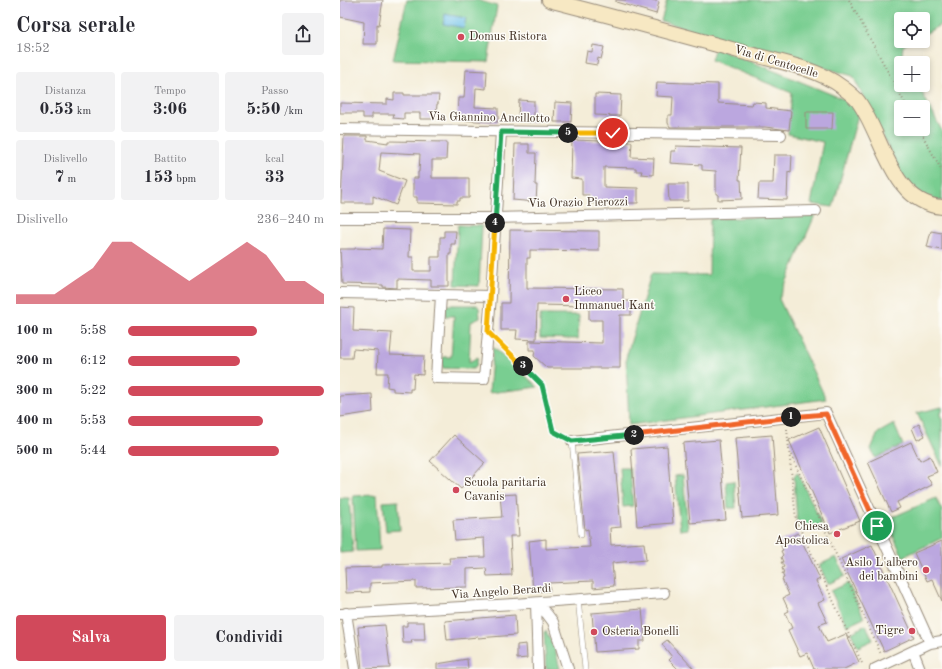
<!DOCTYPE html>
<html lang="it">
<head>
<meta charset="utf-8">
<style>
  body { margin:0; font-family:"Old Standard TT",serif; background:#f2f2f3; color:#2b2b33; height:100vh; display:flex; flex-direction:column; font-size:15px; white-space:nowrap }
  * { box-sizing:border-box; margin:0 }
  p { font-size:13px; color:#7c7c81 }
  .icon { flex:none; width:22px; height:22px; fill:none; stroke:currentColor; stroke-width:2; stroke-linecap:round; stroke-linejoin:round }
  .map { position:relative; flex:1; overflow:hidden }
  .sheet { display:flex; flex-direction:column; background:#fff; width:340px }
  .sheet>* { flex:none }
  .buttons { position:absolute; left:554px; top:12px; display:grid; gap:8px }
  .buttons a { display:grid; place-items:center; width:36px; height:36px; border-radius:4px; background:#fff; box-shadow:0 2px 6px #0003; font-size:20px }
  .pin { position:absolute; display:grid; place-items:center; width:34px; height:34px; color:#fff; margin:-17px; border:2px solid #fff; border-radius:50%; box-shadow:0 1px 4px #0007 }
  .km { position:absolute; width:20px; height:20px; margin:-10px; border-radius:50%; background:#222; color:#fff; font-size:11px; line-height:20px; text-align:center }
  .round { display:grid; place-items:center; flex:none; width:42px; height:42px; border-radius:4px; background:#f2f2f3 }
  .overview { display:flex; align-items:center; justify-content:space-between; height:68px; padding:0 16px }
  h1 { font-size:22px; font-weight:600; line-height:30px }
  .figures { display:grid; grid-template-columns:repeat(3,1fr); gap:6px; height:68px; padding:4px 16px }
  .figures div { display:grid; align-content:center; border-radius:4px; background:#f2f2f3; text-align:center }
  .figures b { font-size:17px; font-weight:600 }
  .figures small { font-size:11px; font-weight:400 }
  .figures p { font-size:11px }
  .chart { height:112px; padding:8px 16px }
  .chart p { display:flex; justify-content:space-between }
  .chart svg { width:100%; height:72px; margin-top:4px; fill:#d1495b; opacity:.7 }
  .button { display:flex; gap:8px; margin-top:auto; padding:8px 16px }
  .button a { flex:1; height:46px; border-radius:4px; background:#d1495b; color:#fff; font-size:16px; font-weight:600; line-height:46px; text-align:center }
  .button a+a { background:#f2f2f3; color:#2b2b33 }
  ul { padding:0 16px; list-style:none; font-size:13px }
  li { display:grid; grid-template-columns:64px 48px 1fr; align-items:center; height:30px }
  li i { height:10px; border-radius:5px; background:#d1495b }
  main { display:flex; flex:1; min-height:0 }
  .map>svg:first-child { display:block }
</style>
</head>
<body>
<main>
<section class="sheet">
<div class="overview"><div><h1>Corsa serale</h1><p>18:52</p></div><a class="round"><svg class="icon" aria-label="share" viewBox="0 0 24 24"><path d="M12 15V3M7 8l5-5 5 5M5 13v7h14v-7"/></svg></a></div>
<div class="figures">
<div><p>Distanza</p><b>0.53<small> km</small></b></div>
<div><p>Tempo</p><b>3:06</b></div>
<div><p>Passo</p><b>5:50<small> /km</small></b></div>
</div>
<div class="figures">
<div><p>Dislivello</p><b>7<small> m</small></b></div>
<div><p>Battito</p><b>153<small> bpm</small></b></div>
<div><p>kcal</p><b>33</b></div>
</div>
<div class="chart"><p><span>Dislivello</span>236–240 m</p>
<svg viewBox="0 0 160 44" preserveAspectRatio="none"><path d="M0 44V38L10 38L20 38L30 30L40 22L50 6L60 6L70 14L80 22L90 30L100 22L110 14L120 6L130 14L140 30L150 30L160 38V44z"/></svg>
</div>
<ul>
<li><b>100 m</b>5:58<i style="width:66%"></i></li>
<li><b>200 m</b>6:12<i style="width:57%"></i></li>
<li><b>300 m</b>5:22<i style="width:100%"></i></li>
<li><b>400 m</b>5:53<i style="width:69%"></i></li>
<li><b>500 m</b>5:44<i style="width:77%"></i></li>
</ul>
<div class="button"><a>Salva</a><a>Condividi</a></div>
</section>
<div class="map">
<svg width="602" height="669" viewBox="0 0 602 669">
  <rect width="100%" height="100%" fill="#fdfcf7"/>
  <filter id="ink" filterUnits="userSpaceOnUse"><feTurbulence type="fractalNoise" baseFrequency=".025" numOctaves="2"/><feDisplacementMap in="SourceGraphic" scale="8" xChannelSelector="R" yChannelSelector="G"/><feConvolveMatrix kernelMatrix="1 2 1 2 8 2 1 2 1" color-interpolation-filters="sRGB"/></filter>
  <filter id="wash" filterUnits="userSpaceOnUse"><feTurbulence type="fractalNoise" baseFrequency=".012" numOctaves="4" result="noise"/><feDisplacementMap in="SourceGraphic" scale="16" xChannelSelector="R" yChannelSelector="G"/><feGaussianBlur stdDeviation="0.9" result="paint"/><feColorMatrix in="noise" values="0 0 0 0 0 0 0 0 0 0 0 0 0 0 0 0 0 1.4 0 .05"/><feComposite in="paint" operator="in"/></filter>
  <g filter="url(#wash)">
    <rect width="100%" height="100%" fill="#f4edd8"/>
    <path fill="#79ce91" stroke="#5a7c58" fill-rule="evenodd" d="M67,0H137L157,6L148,62L53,60Z
      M327,0H602V24L583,35V19H561V41H572L563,46L562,54L567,63H561V85H578L602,131V201L590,200L566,183L513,76L321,21ZM561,107H583V129H561Z
      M375,47L513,103L519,111L493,207L471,204L483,142L448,134L452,93L371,60Z
      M475,215L439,299L486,399L289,425L286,358L311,274L369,275L370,219Z
      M118,225L142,226L139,286L115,285Z
      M106,305H137L139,308L140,318L131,322L129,362L138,357L136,367L133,369L102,368L103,357H111L114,316H105Z
      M200,315H239L238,339L200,338Z
      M153,347L198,387L149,393Z
      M602,407V411L600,415L602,419V466L577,413Z
      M554,424L563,445L535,458L531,449L538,433Z
      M280,468H290L293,506L283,507Z
      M458,473L482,524L464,532L457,521L454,476Z
      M343,475L348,529L340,530L335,476Z
      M394,481L396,508H388L386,482Z
      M37,495L40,550L16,551L13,496Z
      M0,498H9L13,552L0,553Z
      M596,498L602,511V538L563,557L546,520Z
      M58,501L60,530L46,531L43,502Z
      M496,557L505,576L488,584L479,565Z
      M508,583L524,618L507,626L491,591Z
      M526,625L533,640L518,647L511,633Z
      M206,631L215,649L220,669H206L204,632Z"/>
    <path fill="#6dc1ea" stroke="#547684" d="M105,14L126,18L124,28L103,24Z"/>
    <g id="blocks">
      <path fill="#bba7df" d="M0,0H43L39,25L37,24V44H23L24,22L0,17Z
        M276,0H313L319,2L316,14L276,2Z
        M253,45L264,47L261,59L258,58L257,65L245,63L247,51L252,52Z
        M126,70L147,71L146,89L136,88L135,107L158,108V122L117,120L118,98H124Z
        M317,82L378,84V103L412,105L413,102L426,103V108L451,111L449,130L425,127H330L328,123V115H332L333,97L316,96Z
        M54,93H64V95H99L98,104H97L96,115H94V119H80V113H64V119L53,118L54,114H32V118H23V113H0V103L47,104V99L54,100Z
        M255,94L281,95L280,116L255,115Z
        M179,100L194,101V122H184V117H178Z
        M215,102L232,103L231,122H214Z
        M466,112H493L492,129H466Z
        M4,136H27V140L48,143V141L107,142L106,160H92V178H129V198H120V201H117V204L77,203V197H73V178H78V172H79L80,154L41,152L39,171L65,181L56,205L33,196V203H1Z
        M232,140L292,142L291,157L314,158L313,175L301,174L302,171H296V168L264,167V187L298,188V203H249V195H242V179L231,178Z
        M175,144H189V153H196L195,185H197L196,202L173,200Z
        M336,146L401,148L399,180H401L402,199L378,200V194H376V171L362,170V165L330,163L331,151H335Z
        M434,155H452L451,173L448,172L447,200L418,199L419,183H433Z
        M328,184H348V201H329Z
        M43,229L70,230L69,257H73V271H91V257H100V237H104V231H116L115,244H111V254H109V286H91V280L57,279V288L43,287V285L2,284L0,249H15V248L42,249Z
        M170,230L259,231V251L190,250V258H187V288L283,289V301H291V315H280V368H207L194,356L195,350H189V341L262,343V320H249V306L197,305L196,340L176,339L177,330H161V303H169Z
        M591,231L602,233V250L587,247Z
        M0,307L14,308L13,331L52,333L50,355L84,356L83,375L74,374L73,389H70V392L53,391V388L47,387L48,373H37L38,351L13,349L12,358H0Z
        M32,394L33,412L0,417V396Z
        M579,424L585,436L577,440L572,428Z
        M479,427L520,521L490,533L449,440Z
        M114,435L145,463L121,489L90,461Z
        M432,435L438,515L402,518L395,438Z
        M379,440L386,520L350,523L343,443Z
        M571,442L580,461L590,456L597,472L587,476L592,485L557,502L560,508L551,512L528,462Z
        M327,446L333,523L297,526L291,449Z
        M274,451L281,527L270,528L271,545L304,543L306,560L272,563L274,586L253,588V581L209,583L210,591L193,592L189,541L206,539V549L250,547L248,529L245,530L237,454Z
        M176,494L179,536H170L172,575L147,576L146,568L127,569V587L76,588V581L30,583V592L6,593L5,568L42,567V565L75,564L110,563L109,558L145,557L144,538L115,540L113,520L162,517L160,495Z
        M458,533L480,579L476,581L485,600L478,603L487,622L479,625L487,642L506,634L519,662L504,669H474L467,653L460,656L448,630L452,628L445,613L449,611L443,598L449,595L442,579L444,578L442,573H444L442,568L444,567L441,562H443L441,557L443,555L441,551L443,550L439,542Z
        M602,541V601L592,579L587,581L574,553Z
        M532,545L574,637L544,651L501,559Z
        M302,609L305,641H299V649L255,652L252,613Z
        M175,615L176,635L138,638V637L107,640L105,621Z
        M67,622H84L85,640H71L72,643H63L62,626H67Z
        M45,625L50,668L22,669L18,627Z
        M327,640L354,669H338L329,660L332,657L322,644Z
        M186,644L187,658L177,659V645Z
        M127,659L128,669H97V664Z"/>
    </g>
  </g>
  <g filter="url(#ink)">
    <use href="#blocks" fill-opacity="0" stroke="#988c7b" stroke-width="1"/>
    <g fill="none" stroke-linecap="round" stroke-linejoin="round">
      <defs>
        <path id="lane" d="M232,441L241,535
          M238,599L245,669"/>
        <path id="street" d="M0,129L441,135
          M0,218H156L476,211
          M0,293L151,296L144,379L96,378L101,295
          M151,296L161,132
          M232,441L486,413L590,643
          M196,603L207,614L213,622L228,669
          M196,603L198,669
          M6,613L15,669
          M0,614L174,604L324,593
          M535,669L573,651
          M580,669L573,651L590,643L602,641"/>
        <path id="secondary" d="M209,0C273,17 338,34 402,52C433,60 477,68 502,87C507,91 513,95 518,101C543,135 551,203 602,207"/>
      </defs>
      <use href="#lane" stroke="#988c7b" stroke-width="6"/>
      <use href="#street" stroke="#988c7b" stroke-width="12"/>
      <use href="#secondary" stroke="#988c7b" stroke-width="16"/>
      <path stroke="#988c7b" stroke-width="2" stroke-dasharray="1 3" stroke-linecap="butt" d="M509,0L567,107
        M579,129L602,171
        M157,341L202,385L213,431L224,437
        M447,429L456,520L522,663
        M451,455L541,654"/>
      <use href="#lane" stroke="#fff" stroke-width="5"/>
      <use href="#street" stroke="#fff" stroke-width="10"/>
      <use href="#secondary" stroke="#f7e8c3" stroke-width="14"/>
    </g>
  </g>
  <g fill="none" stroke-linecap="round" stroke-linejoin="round" filter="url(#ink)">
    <defs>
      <path id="split-1" d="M451,417L486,414L537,526"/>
      <path id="split-2" d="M294,435L451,417"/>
      <path id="split-3" d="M183,366L202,385L213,431L232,441L294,435"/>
      <path id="split-4" d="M155,223L148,332L183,366"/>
      <path id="split-5" d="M155,223L161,132L228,133"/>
      <path id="split-6" d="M228,133H273"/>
    </defs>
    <use href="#split-1" stroke="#fff" stroke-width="8"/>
    <use href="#split-2" stroke="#fff" stroke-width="8"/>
    <use href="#split-3" stroke="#fff" stroke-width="8"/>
    <use href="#split-4" stroke="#fff" stroke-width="8"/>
    <use href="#split-5" stroke="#fff" stroke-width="8"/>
    <use href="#split-6" stroke="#fff" stroke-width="8"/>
    <use href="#split-1" stroke="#f0652b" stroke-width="5"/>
    <use href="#split-2" stroke="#f0652b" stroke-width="5"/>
    <use href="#split-3" stroke="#22a559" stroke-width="5"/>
    <use href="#split-4" stroke="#f5b400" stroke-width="5"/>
    <use href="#split-5" stroke="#22a559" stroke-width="5"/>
    <use href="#split-6" stroke="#f5b400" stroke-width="5"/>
  </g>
  <g fill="#d1495b" stroke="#fdfcf7" stroke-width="1.5">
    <circle cx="121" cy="37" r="4"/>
    <circle cx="226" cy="299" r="4"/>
    <circle cx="116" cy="490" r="4"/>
    <circle cx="497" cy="534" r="4"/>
    <circle cx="586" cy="570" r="4"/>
    <circle cx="572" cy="631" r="4"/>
    <circle cx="254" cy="632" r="4"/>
  </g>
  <g text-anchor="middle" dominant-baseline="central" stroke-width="3" stroke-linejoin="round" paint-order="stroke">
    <g font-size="12" fill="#3b2a1e" stroke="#fdfcf7" text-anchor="start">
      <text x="129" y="37">Domus Ristora</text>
      <text x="234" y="292">Liceo<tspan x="234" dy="14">Immanuel Kant</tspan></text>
      <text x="124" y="483">Scuola paritaria<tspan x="124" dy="14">Cavanis</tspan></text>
      <text x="489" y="527" text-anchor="end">Chiesa<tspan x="489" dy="14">Apostolica</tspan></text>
      <text x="578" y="563" text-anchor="end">Asilo L'albero<tspan x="578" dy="14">dei bambini</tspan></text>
      <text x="564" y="631" text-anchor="end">Tigre</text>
      <text x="262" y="632">Osteria Bonelli</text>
    </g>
    <g font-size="12" fill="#3b2a1e" stroke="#fdfcf7">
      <text transform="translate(436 62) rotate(17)">Via di Centocelle</text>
      <text transform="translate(149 118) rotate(1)">Via Giannino Ancillotto</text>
      <text transform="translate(238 203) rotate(-1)">Via Orazio Pierozzi</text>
      <text transform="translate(161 592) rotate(-4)">Via Angelo Berardi</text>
    </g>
  </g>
</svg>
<div class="buttons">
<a><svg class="icon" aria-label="locate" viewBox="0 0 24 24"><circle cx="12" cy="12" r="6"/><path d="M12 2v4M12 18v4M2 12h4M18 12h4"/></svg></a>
<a>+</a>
<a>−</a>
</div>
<div class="pin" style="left:537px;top:526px;background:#1e9e55"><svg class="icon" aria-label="arrive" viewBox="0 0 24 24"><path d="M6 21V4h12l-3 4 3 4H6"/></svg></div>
<div class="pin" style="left:273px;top:133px;background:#d93025"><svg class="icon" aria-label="check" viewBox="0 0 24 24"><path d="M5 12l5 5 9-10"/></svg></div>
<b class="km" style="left:451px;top:417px">1</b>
<b class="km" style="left:294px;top:435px">2</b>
<b class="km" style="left:183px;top:366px">3</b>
<b class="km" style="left:155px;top:223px">4</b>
<b class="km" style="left:228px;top:133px">5</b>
</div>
</main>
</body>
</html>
